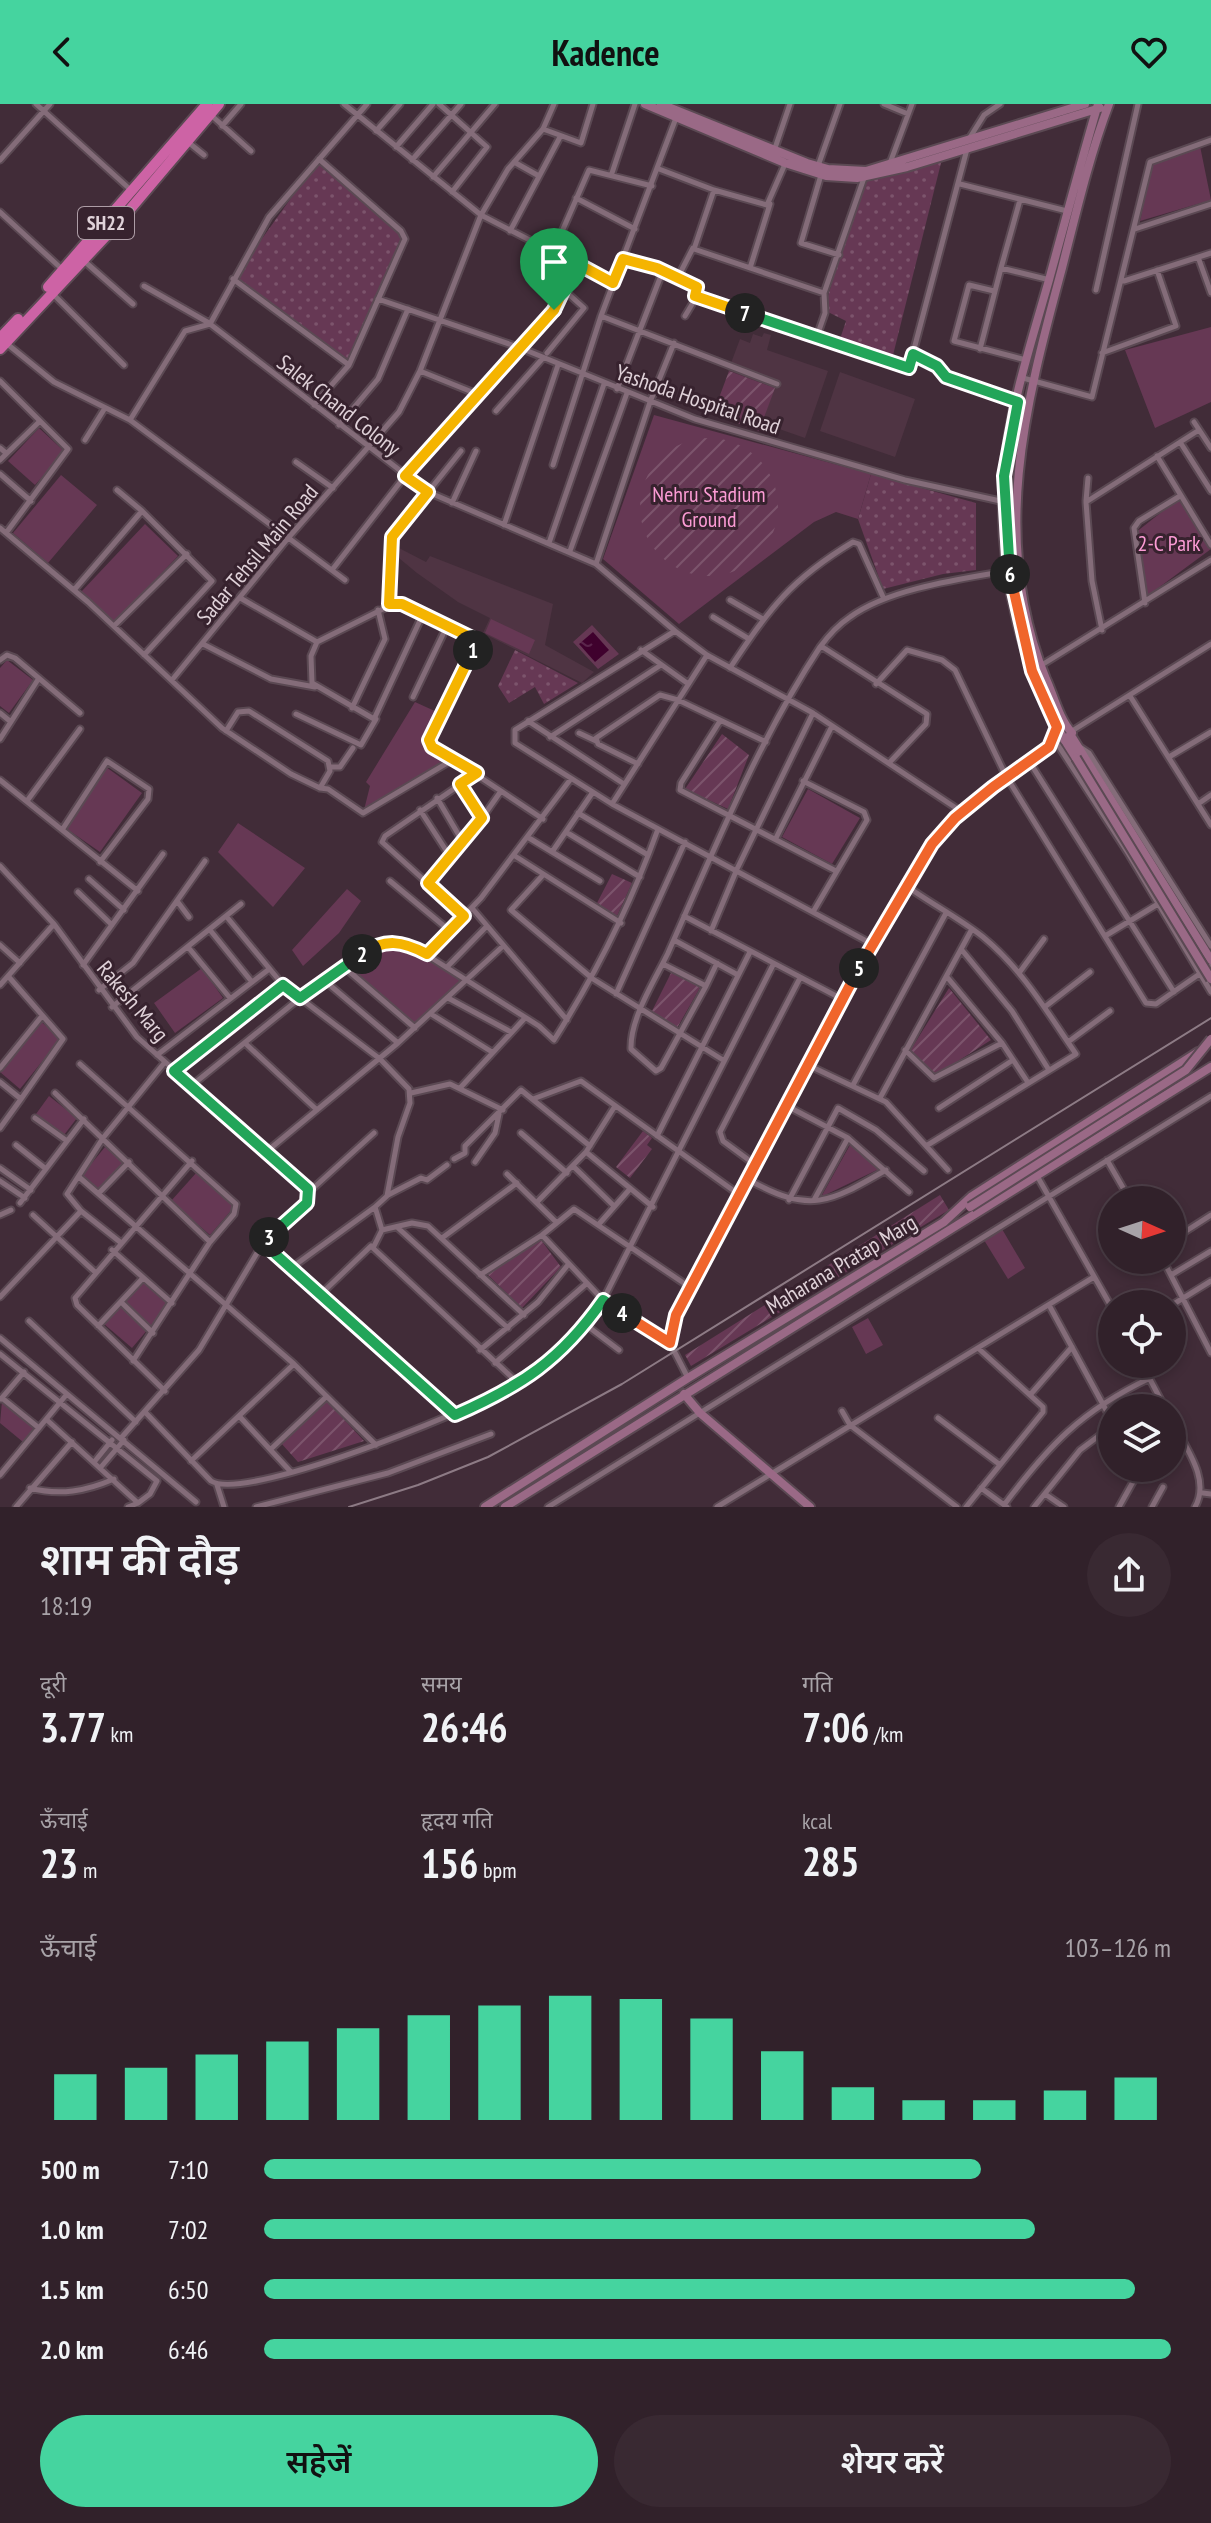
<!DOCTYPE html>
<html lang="hi">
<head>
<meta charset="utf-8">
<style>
  body { margin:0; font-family:"PT Sans Narrow","Noto Sans Devanagari",sans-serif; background:#392932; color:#f1f3f6; height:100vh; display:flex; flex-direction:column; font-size:30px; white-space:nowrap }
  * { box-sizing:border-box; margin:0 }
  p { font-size:26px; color:#a8a3a8 }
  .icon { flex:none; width:44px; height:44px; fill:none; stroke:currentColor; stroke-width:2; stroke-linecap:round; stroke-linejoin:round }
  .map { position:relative; height:1403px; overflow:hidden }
  .details { display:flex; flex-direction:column; background:#31212a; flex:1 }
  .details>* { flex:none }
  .needle { width:52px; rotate:93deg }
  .controls { position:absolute; left:1098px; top:1082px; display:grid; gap:16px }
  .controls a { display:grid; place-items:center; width:88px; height:88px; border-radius:50%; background:#31212a; box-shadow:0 4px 12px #0003,0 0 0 2px #4c3e47; font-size:40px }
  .pin { position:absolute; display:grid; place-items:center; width:68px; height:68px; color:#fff; margin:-82px -34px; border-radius:50% 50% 50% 0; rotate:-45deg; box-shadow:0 0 8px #0007 }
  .pin .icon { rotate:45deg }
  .km { position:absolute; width:40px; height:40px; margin:-20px; border-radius:50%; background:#222; color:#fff; font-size:22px; line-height:40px; text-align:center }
  .round { display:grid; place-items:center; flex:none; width:84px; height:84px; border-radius:42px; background:#392932 }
  .summary { display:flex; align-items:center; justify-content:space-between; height:136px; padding:0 40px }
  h1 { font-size:44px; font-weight:600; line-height:60px }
  .metrics { display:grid; grid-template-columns:repeat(3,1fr); gap:12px; height:136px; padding:8px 40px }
  .metrics div { display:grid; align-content:center }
  .metrics b { font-size:40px; font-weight:600 }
  .metrics small { font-size:22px; font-weight:400 }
  .metrics p { font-size:22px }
  .chart { height:224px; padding:16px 40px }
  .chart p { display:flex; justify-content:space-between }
  .chart svg { width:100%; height:144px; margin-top:8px; stroke:#45d49f; stroke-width:6 }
  .action { display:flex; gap:16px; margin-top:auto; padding:16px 40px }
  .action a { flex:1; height:92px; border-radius:48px; background:#45d49f; color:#111; font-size:32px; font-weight:600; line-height:92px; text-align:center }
  .action a+a { background:#392932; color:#f1f3f6 }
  ul { padding:0 40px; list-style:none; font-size:26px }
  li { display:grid; grid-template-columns:128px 96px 1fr; align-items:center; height:60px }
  li i { height:20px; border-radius:10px; background:#45d49f }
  header { display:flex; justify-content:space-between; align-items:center; height:104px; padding:0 40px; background:#45d49f; color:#111; font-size:36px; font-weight:600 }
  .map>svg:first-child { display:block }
</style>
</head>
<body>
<header><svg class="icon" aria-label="back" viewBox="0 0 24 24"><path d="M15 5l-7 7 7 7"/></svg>Kadence<svg class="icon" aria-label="heart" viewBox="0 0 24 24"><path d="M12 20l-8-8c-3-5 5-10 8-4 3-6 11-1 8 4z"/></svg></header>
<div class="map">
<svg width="1211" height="1403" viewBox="0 0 1211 1403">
  <defs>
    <pattern id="grass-dots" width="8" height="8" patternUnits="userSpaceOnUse" patternTransform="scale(2)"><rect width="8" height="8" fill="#663854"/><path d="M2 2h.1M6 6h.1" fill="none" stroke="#7c546c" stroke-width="1.8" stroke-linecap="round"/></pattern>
    <pattern id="garden-furrows" width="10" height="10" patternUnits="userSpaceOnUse" patternTransform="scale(2)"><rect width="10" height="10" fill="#663854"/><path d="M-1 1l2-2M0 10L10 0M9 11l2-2" fill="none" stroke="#7c546c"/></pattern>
    <pattern id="water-ripples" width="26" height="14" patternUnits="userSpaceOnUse" patternTransform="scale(2)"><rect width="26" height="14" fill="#3f012d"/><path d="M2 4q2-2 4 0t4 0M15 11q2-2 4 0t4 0" fill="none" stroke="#5a254b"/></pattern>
  </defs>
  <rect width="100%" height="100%" fill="#412c38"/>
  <path fill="#4f3443" d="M764,229L771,231L767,246L828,267L805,334L762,319L774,284L728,267L740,235L750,239L753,230L762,233Z
    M840,268L915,295L895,353L820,327Z
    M397,443L426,458L430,452L553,500L545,541L594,568L582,579L483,529L490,514L458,498L417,469L394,450Z"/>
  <path fill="url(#grass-dots)" d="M319,55L404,131L349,261L233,175Z
    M942,55L892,255L839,238L846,217L828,208L825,202L862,77Z
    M871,370L976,399V466L943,470L883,485L858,415Z
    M515,546L578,579L544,600L535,583L509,599L498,582Z"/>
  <path fill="#663854" d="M1200,42L1211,96L1140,117L1153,57Z
    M1211,223V298L1155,324L1125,246Z
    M654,311L871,370L858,415L836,408L814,418L679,520L603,455Z
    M39,324L65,348L35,381L8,357Z
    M61,371L97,401L48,459L13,429Z
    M1178,395L1211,445L1146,493L1135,429Z
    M145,420L178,452L114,519L81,488Z
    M491,515L535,536L529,550L485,529Z
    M592,521L619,550L598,565L573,538Z
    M7,556L33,576L9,609L0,602V564Z
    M415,598L437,608L424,643L449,655L364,706L370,682L366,678Z
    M106,663L142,689L100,748L64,723Z
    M808,685L860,714L832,760L782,733Z
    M238,719L305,764L273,803L218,748Z
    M347,785L361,797L339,829L303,862L292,846Z
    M387,840L426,852L463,877L411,922L344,868Z
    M202,864L223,894L175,929L154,899Z
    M40,917L61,934L20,985L0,968Z
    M49,992L77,1014L64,1031L36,1010Z
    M850,1041L879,1065L821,1093Z
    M105,1043L123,1059L100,1086L82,1071Z
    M197,1068L235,1102L210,1131L171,1097Z
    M1002,1125L1025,1164L1008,1175L984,1136Z
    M142,1174L171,1198L132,1244L104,1220Z
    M868,1214L883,1241L866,1250L852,1223Z
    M2,1297L34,1324L23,1338L0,1319Z"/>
  <path fill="url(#garden-furrows)" d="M729,267L775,284L759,327L713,310Z
    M640 403a69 69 0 1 1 138 0a69 69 0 1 1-138 0Z
    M722,630L749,651L728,705L685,685Z
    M612,770L632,779L617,812L597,799Z
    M671,869L701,882L677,924L650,911Z
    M949,884L991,936L936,971L910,947Z
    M643,1027L652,1034L647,1041L652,1045L630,1074L616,1063Z
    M940,1091L949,1106L691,1262L685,1251Z
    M541,1136L561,1163L522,1204L487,1170Z
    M326,1296L364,1337L298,1358L281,1339Z"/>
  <path fill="url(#water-ripples)" d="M593,528L609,546L595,558L579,540Z"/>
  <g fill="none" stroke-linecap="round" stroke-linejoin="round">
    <defs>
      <path id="street" d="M36,0L133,88
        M344,0L481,111L613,179
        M367,0L269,113L210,220L428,388L596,460L675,527
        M439,0L487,43L452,88
        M884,0L908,10
        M211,11L251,47
        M222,22L241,0
        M543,25L581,39L593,0
        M376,27L400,0
        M969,35L984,11L1000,0
        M188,38L204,51
        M396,43L433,0
        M774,47L790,0
        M0,56L50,0
        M412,56L461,0
        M514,58L539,72
        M890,59L912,0
        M818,62L840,0
        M659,65L714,86L767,101L785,60
        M612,69L635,0
        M821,71L801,139L839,151
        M433,73L495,0
        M960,80L1067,107
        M714,86L694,145L824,189L864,74
        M576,94L635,125
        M0,108L64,167
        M1135,125L1211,100
        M510,127L560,33
        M553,148L589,66L652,82
        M1198,153L1211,189
        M83,156L133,200
        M750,164L770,100
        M1001,164L1020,96
        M662,169L697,183L695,192
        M233,175L349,261
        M677,175L693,144
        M1124,177L1211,149
        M144,182L209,219
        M1096,186L1138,0
        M994,187L969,181L954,237L1026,256
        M52,189L124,261
        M378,195L518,243L695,315L905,376L1014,400
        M601,212L777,280
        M685,212L697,192L909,264L967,45
        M816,235L825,209L824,189
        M6,239L54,278L130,316L345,476
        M980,245L1001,164L1050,176
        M547,249L584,204L564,186
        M1102,249L1176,222L1157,166
        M913,250L937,262L946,273L1017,297
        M420,267L477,290
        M1023,274L1092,293L1150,58L1211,36
        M0,277L68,345L6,429
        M617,285L662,169L657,164L623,155
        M314,301L349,261L405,135L401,127L319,55
        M496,307L543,254
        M130,316L185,227L210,220
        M1194,318L1211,344
        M339,321L378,275L408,205
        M85,336L105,304
        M1180,338L1211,387
        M0,344L6,349
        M1157,352L1211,441
        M0,356L40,317
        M296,358L333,384
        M553,361L601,212L676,14
        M0,370L31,397
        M1086,397L1088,374
        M452,399L476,347
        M142,407L212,477L144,551
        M504,421L558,261
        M0,424L88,498L222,624L291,670L320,684
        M549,439L604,280
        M570,447L627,289
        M596,460L650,298L674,239
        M332,466L405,372L554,206L576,159
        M74,486L142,407L117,386
        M242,495L317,538
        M730,496L763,515
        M1145,499L1134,424L1139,417L1180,392
        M389,500L392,433L461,347
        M713,513L749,535
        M114,522L187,450
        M1102,526L1092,477L1086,398L1199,326
        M317,538L395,499L472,534L474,544L430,631V640L543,715
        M317,538L311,552L312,579L374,615L423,510
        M203,540L271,575L315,583
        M821,542L927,610L926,620L889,659
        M641,546L687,579
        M0,556L7,551L15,554L80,609
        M730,564C770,504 790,476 853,438L859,440L884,495
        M1032,567L1211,456
        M172,576L289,433L399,308L420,267L481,111L508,65L543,25L554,0
        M876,580L907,546L942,556L955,566L1006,672L1146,899L1156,900L1211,862
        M1130,592L1211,721
        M413,593L447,522
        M352,604L385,535L378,506
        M0,609L11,618
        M296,610L361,641L376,615
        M528,617L624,680
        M720,617L681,679L680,686L836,767
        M226,627L238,608L249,607L328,657L330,667L320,684L328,685L363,709L454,655
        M1072,627L1211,540
        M579,629L596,637
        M550,633L661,561
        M0,635L39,574
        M1056,638L1128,749L1211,888
        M1080,643L1089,649L1211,842
        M1169,653L1211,628
        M1029,657L1174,888
        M638,660L598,640L596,634L660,591L678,596L766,638
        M331,663H340L353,644
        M0,676L138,787
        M803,677L864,708L867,716L813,808
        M460,680L482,714
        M437,694L464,740
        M27,697L80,625
        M612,700L707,551
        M1198,700L1211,691
        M420,706L451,754
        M578,709L648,751
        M62,726L107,657L149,685L148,695L100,758
        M566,728L640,773
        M529,734L600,777
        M776,734L832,622
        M552,748L593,688
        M515,752L621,819
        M0,762L54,820L137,933L303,1080L310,1091L307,1099L263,1139L199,1246L121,1334
        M543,771L511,806L593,875L723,956
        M89,775L124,806
        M390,777L450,827
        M428,779L464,740L501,687
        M905,781C930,799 959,814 983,833C1023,866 1047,908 1076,950L926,1042
        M78,788L112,821
        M177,797L189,813
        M472,804L567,916
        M226,812L283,881L380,955L409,985L410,999L398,1033L387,1092L375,1103L382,1126L373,1144L519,1280
        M464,812L382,738L385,732L477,669
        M684,812L842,895
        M210,826L252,878
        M711,827L737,765L813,609
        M1105,832L1158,800
        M674,836L738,871
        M872,840L612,700L515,639V626L675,527L707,551L813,609L962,708
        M0,841L20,859
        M188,843L230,894
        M961,845L1012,907L1049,966
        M427,850L481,794L570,676
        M663,860L706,882L661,964L656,967L631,945C630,914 655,876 668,849C714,746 758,637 820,543C828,532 838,521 850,513C891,483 968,474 1018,465
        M83,861L163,750
        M344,863L415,924
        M447,863L487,822
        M1019,869L1044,835
        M8,872L63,935L21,995
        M947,873L1002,939L1027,977
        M325,877L398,939
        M0,881L54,820
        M706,882L717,859
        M99,886L133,859L205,757
        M616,890L685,738
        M448,894L511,928
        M1046,902L1090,868
        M112,903L241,800
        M431,910L492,948
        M1068,938L1110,907
        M246,940L317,1006
        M905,946L934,974L1002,939
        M157,951L268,866
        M80,960L236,1100L234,1110L210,1138L133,1257
        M810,962L886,998L948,1066
        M0,964L42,912
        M174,967L283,881
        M0,978L21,995L0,1024
        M853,981L946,809
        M191,982L300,894L382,838L419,846L539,922L554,936C597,868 631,800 658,725
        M460,984L525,914
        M55,989L210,1138
        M411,989L450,980L503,1006
        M880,994L972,825
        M533,995L581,977L741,1092
        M789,1003L848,1034L909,1088
        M939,1004L1013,956
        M35,1014L67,1037
        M521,1029L567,1069
        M657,1032L750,848
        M16,1041L46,1065
        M266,1048L398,939L503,842
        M586,1048L653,1103
        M454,1055L465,1049V1042L521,986L590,1042
        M1107,1056L1130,1096
        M475,1058L495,1029L499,1010
        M573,1062L614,1102
        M757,1062L723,1037L720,1028L800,874
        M0,1064L31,1086
        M507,1070L556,1118
        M1036,1070L1112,1204
        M79,1073L294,1260L376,1341
        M749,1076C810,1110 829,1099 886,1066
        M0,1077L25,1094
        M309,1088L374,1029
        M99,1089L129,1058
        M388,1091L421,1074L427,1076L447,1061
        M789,1096L838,1004L876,1026L924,1067
        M814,1096L848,1034
        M538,1097L586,1048L615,1002
        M20,1099L84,1015
        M0,1111L11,1106
        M33,1111L95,1168
        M599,1120L629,1086
        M397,1123L508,1224
        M382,1126L412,1119L428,1122L524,1211
        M542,1131L603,1196L670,1239
        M442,1134L517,1079
        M1172,1136L1211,1111
        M120,1138L81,1107L67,1090L103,1034L165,958
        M263,1139L455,1311
        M112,1146L172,1199
        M1163,1156L1211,1249
        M291,1164L375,1103
        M480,1171L542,1131L574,1105L691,1184
        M1171,1171L1211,1147
        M320,1191L371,1142
        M0,1193L81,1107
        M121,1198L153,1229
        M1049,1201L1112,1317
        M1172,1201L1211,1177
        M29,1217L136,1318
        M586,1221L619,1246
        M98,1222L143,1174
        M0,1234L196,1398
        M480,1246L538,1198L567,1162
        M0,1250L157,1377L150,1390L138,1399
        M495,1259L586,1180
        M1142,1260L1165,1304
        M688,1274L670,1239L676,1211L911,771C949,711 1004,673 1062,634
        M165,1287L77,1201L75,1194L192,1057
        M1030,1291L1072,1243
        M2,1294L39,1324
        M1,1295L24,1268
        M1146,1304L1161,1296
        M842,1307L850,1321L957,1403
        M145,1308L211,1377C247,1400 498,1296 538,1268C565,1250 585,1223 603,1196L773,861
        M240,1313L291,1368
        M938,1314L999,1360
        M47,1316L138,1399L128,1403
        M1172,1317C1185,1343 1211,1375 1195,1403
        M271,1345L326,1293
        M95,1357L112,1336
        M191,1357L294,1260
        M101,1363L124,1336
        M0,1371L67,1290
        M217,1381L224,1403
        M30,1384C60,1392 86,1387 114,1375
        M981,1384L1007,1403
        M1203,1389L1211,1390
        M1045,1390L1064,1403
        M1004,1401C1049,1341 1081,1307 1150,1274
        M16,1403L72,1338
        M256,1403L388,1369L491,1330
        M548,1403L1211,992
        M717,1403L1094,1173
        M966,1403L1043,1308V1303L978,1244
        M1034,1403L1080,1346L1112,1322
        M1119,1403L1134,1376L1135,1364
        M1152,1403L1163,1383"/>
      <path id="secondary" d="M645,0L785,59L826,72L857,74L907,63L1100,4
        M661,0L807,59L828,65L866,67L1085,0
        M1072,633L1211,856
        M1065,637L1072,629C1059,615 1054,592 1046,575C989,437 1025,301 1062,164C1076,109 1089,53 1109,0
        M1049,643L1057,623
        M1076,654C1023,574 997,468 1004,371C1009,305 1031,239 1049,176C1065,117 1081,58 1098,0
        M684,1290L700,1309L810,1403
        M485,1403L688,1274L944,1118L972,1092L1198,948
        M505,1403L1211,963"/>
      <path id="highway" d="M48,183L207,0
        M0,234L18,215
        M0,245L121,116L219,0"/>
    </defs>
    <use href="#street" stroke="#5b4953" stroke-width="9"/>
    <use href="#secondary" stroke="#5b4953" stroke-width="12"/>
    <use href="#highway" stroke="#5b4953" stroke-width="14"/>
    <use href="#street" stroke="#846c79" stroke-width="5"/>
    <use href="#secondary" stroke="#9a6986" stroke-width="8"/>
    <use href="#highway" stroke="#cd63a5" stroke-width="10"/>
    <path stroke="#8d7b85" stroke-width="2" d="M349,1403L418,1381L488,1353L622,1280L1211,914"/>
    <defs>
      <path id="secondary-bridge" d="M1076,654L1211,875
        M970,1103L1186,966L1211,935"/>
    </defs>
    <use href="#secondary-bridge" stroke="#5b4953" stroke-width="12" stroke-linecap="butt"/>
    <use href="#secondary-bridge" stroke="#9a6986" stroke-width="8"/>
  </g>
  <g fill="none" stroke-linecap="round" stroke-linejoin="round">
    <defs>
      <path id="split-1" d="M473,546L472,534L402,500H389L392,433L428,388L405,372L554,206"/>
      <path id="split-2" d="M362,850C385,834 402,837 427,850L464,812L428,779L482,714L460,680L477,669L432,643L429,636L473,546"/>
      <path id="split-3" d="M269,1133L307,1099L308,1085L174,967L283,881L300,894L362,850"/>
      <path id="split-4" d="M269,1133L263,1139L455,1311C521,1282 561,1256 603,1196L622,1209"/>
      <path id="split-5" d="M622,1209L670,1239L676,1211L859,864"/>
      <path id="split-6" d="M859,864L932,740L955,714L993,683L1049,643L1057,623L1032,567L1010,470"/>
      <path id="split-7" d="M745,209L909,264L913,250L937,262L946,273L1018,298L1004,372L1010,470"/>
      <path id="split-8" d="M554,206L576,159L613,179L623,155L657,164L697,183L695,192L745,209"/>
    </defs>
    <use href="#split-1" stroke="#fff" stroke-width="16"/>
    <use href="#split-2" stroke="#fff" stroke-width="16"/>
    <use href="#split-3" stroke="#fff" stroke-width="16"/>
    <use href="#split-4" stroke="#fff" stroke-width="16"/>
    <use href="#split-5" stroke="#fff" stroke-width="16"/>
    <use href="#split-6" stroke="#fff" stroke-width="16"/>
    <use href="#split-7" stroke="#fff" stroke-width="16"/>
    <use href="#split-8" stroke="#fff" stroke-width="16"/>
    <use href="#split-1" stroke="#f5b400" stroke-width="10"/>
    <use href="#split-2" stroke="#f5b400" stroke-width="10"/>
    <use href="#split-3" stroke="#22a559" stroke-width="10"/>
    <use href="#split-4" stroke="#22a559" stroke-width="10"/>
    <use href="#split-5" stroke="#f0652b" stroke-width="10"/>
    <use href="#split-6" stroke="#f0652b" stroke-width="10"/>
    <use href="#split-7" stroke="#22a559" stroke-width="10"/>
    <use href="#split-8" stroke="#f5b400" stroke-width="10"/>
  </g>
  <g text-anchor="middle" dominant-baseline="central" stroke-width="6" stroke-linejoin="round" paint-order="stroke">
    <rect fill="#37222e" stroke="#ad9da6" stroke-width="2" x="78" y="103" width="56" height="32" rx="6"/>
    <g font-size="20" font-weight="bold" fill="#e0d2d9">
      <text x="106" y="119">SH22</text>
    </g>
    <g font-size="22" fill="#e0d2d9" stroke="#37222e">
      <text transform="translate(698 295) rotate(19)">Yashoda Hospital Road</text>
      <text transform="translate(339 301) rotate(38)">Salek Chand Colony</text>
      <text transform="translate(257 450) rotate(-50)">Sadar Tehsil Main Road</text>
      <text transform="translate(133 897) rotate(50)">Rakesh Marg</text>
      <text transform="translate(841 1160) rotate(-31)">Maharana Pratap Marg</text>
    </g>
    <g font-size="22" fill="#fb9bd4" stroke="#37222e">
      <text x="709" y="390">Nehru Stadium<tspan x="709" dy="25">Ground</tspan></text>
      <text x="1169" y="439">2-C Park</text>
    </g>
  </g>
</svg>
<div class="controls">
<a><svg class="needle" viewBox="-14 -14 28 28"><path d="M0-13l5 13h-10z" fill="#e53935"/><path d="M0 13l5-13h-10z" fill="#a8a3a8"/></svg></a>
<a><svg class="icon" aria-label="locate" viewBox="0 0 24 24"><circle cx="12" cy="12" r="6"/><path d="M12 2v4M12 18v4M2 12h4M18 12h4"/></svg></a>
<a><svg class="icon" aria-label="layers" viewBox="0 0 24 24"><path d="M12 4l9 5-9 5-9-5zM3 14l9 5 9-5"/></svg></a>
</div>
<div class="pin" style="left:554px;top:206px;background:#1e9e55"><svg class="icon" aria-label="arrive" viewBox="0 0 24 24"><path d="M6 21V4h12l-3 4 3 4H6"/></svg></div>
<b class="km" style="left:473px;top:546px">1</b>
<b class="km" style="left:362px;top:850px">2</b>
<b class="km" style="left:269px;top:1133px">3</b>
<b class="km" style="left:622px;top:1209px">4</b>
<b class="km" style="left:859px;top:864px">5</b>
<b class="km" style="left:1010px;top:470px">6</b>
<b class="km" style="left:745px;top:209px">7</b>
</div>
<section class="details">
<div class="summary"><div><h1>शाम की दौड़</h1><p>18:19</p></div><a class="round"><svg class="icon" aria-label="share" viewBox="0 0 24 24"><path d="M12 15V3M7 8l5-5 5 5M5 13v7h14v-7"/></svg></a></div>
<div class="metrics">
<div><p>दूरी</p><b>3.77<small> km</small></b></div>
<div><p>समय</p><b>26:46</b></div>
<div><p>गति</p><b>7:06<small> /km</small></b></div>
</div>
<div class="metrics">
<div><p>ऊँचाई</p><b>23<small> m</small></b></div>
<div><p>हृदय गति</p><b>156<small> bpm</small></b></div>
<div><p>kcal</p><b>285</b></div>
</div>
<div class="chart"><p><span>ऊँचाई</span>103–126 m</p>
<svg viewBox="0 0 160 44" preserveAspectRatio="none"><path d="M5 44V30M15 44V28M25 44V24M35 44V20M45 44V16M55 44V12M65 44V9M75 44V6M85 44V7M95 44V13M105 44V23M115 44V34M125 44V38M135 44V38M145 44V35M155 44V31"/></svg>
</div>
<ul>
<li><b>500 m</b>7:10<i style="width:79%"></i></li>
<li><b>1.0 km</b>7:02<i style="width:85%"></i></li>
<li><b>1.5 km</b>6:50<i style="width:96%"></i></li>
<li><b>2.0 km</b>6:46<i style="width:100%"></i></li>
</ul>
<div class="action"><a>सहेजें</a><a>शेयर करें</a></div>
</section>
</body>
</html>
